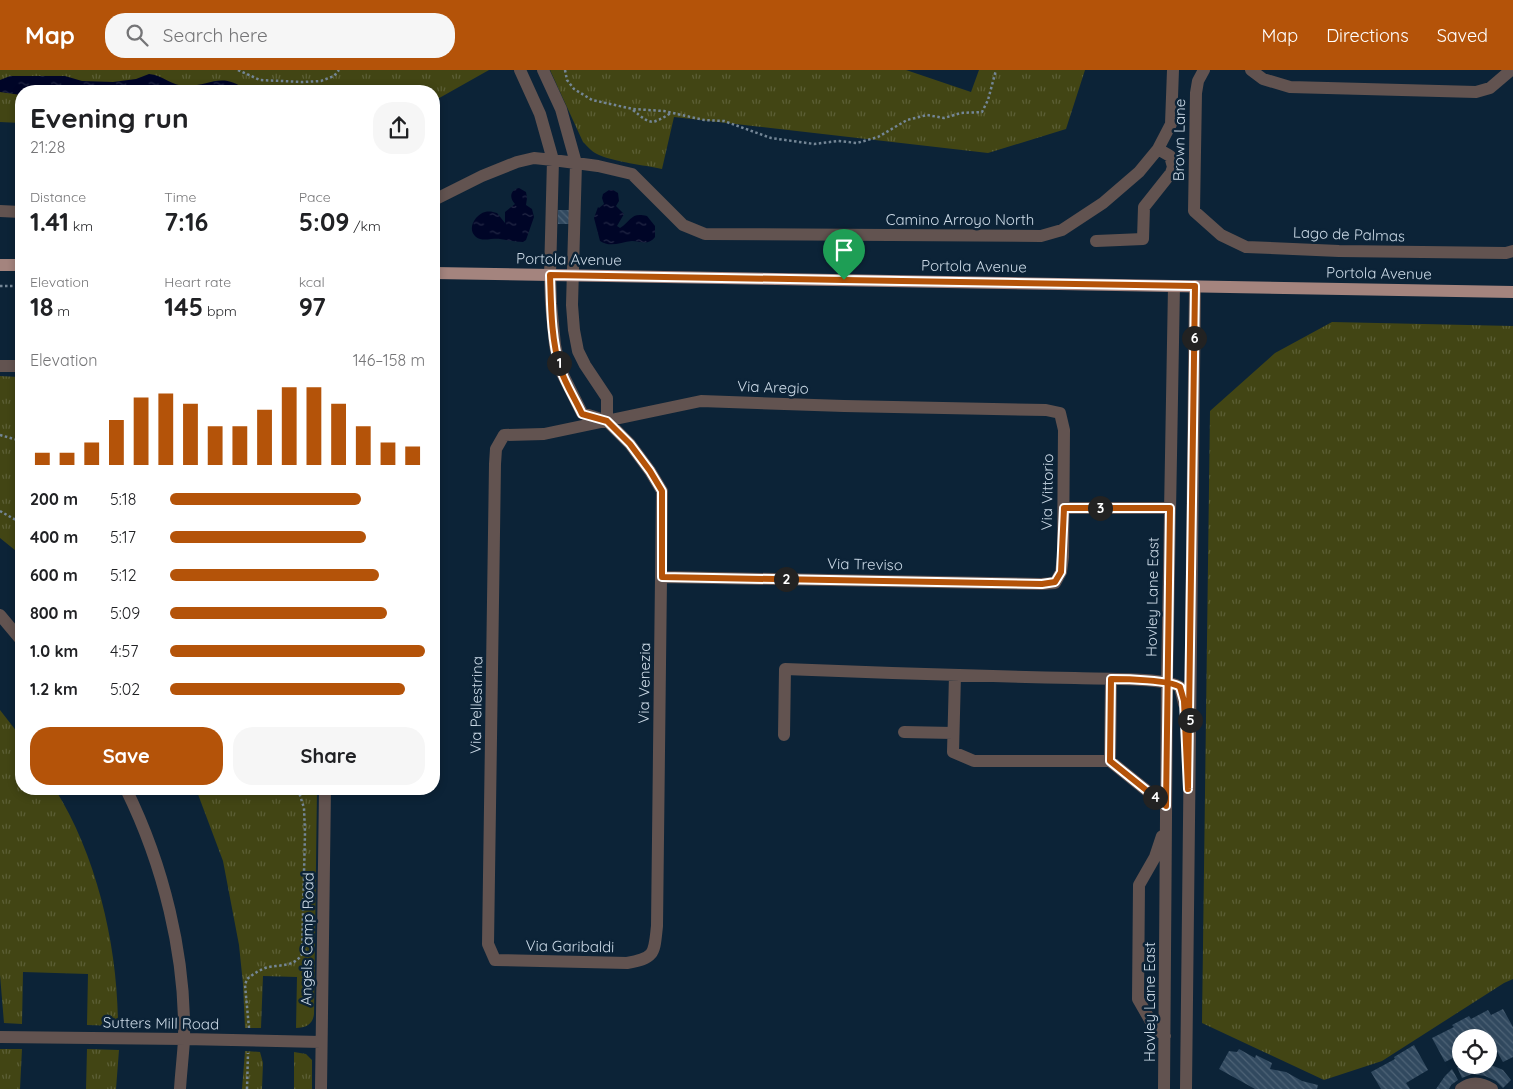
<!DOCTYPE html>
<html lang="en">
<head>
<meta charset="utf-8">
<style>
  body { margin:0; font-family:Quicksand,sans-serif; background:#f6f6f6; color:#202124; height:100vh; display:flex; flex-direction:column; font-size:19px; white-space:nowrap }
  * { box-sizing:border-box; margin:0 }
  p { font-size:16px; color:#757577 }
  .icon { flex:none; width:28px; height:28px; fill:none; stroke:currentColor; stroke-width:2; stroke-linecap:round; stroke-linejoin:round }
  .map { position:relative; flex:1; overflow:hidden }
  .panel { position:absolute; left:15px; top:15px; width:425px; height:710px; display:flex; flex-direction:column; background:#fff; border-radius:20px; box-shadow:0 2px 8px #0003 }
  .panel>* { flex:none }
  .buttons { position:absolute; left:1452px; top:959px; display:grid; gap:10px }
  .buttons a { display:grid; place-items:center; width:45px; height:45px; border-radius:50%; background:#fff; box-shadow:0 2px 8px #0003; font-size:25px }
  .pin { position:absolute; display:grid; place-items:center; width:42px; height:42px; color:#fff; margin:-51px -21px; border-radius:50% 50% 50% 0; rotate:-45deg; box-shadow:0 0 5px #0007 }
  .pin .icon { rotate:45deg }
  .km { position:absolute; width:25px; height:25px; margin:-12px; border-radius:50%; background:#222; color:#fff; font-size:14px; line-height:25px; text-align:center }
  .round { display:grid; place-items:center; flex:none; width:52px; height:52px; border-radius:20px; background:#f6f6f6 }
  .overview { display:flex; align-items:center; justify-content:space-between; height:85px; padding:0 15px }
  h1 { font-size:28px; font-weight:800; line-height:38px }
  .metrics { display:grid; grid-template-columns:repeat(3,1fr); gap:8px; height:85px; padding:5px 15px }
  .metrics div { display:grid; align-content:center }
  .metrics b { font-size:25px; font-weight:800 }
  .metrics small { font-size:14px; font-weight:400 }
  .metrics p { font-size:14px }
  .chart { height:140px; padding:10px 15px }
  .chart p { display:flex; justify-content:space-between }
  .chart svg { width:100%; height:90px; margin-top:5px; stroke:#b45309; stroke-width:6 }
  .button { display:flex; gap:10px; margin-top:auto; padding:10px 15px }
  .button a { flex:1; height:58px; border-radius:20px; background:#b45309; color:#fff; font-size:20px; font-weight:800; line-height:58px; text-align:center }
  .button a+a { background:#f6f6f6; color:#202124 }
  ul { padding:0 15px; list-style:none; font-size:16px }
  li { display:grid; grid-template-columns:80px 60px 1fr; align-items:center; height:38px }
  li i { height:12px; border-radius:6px; background:#b45309 }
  header { display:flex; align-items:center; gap:30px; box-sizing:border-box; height:70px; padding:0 25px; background:#b45309; color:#fff }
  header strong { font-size:24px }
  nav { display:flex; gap:28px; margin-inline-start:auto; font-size:18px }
  .search { width:350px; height:45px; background:#f6f6f6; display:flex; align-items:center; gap:12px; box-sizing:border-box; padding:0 18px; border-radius:20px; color:#757577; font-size:19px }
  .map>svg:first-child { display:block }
</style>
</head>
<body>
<header>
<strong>Map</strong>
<div class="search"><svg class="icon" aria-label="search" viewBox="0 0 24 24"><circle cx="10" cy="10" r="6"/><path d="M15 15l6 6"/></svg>Search here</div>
<nav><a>Map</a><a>Directions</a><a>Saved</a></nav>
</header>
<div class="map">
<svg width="1513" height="1019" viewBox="0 0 1513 1019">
  <defs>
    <pattern id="grass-tufts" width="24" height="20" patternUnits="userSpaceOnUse" patternTransform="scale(1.25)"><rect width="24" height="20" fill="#424514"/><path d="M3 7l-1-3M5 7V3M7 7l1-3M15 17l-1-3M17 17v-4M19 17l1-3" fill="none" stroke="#5c5f36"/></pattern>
    <pattern id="water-ripples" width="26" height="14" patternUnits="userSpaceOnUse" patternTransform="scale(1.25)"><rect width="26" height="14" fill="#000527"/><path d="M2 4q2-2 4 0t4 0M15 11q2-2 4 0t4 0" fill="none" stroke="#242946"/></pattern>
    <pattern id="building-back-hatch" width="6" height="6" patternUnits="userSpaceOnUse" patternTransform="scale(1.25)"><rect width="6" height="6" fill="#31495f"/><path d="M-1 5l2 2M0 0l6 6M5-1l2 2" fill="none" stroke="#4e6376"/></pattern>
  </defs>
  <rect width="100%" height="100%" fill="#0c2337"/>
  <path fill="url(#grass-tufts)" d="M0,0H489L434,31V21H21V53L0,52Z
    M550,0H906L971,22L979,0H1085L1066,59L988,83L674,47L662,99C644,95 615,92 599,85C592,82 588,77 583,72Z
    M1332,252L1513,256V909L1504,913L1382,991L1324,1010L1202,953L1210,341L1275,283Z
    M0,306L19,307L18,359L21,360V485L0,468Z
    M0,640L21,667V719H55C97,786 118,877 118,956L87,955L88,904L23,902L22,954L4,953L0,905Z
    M196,719H317L314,944C313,954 306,958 296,958L297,907L263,906L261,958H245L243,914L239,875L223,791Z
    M0,979H22L20,1019H0Z
    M87,979L119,980L116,1019H86Z
    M245,981L260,982L263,993L262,1019H242Z
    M294,982L306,984L312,990V1019H294Z"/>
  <path fill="url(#water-ripples)" d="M149,4C163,5 173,17 187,16C211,16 222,1 247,21H21V25L0,22V10L10,6H65L82,11L113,12L136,9Z
    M519,118L526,122L527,128L526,135L532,139L534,147L526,170L523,172C515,172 507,170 500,169C492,168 482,172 476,167C466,159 476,144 485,142C490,141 493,142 497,143L505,153V142L515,134C509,128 510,120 519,118Z
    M609,120H613L618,123L619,131L616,136L624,144L617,156L620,158C632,150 631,142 647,146L655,156V167C648,176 641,171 632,171C621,172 610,178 600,171L594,148L598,137L599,138L604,134L602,128L603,124Z"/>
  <path fill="url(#building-back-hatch)" d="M558,140H570V154H558Z
    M1503,939L1513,957V987L1503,992L1489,968H1461V984L1445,992L1432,968L1454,957L1452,955L1469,946L1471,949L1488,940L1491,945Z
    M1414,975L1428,1000L1406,1013L1410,1019H1381L1371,1002L1395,989L1394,987Z
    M1239,979L1255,988L1256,985L1272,993L1270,999L1286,1002L1302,1011L1318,1015L1317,1019H1255L1219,999L1229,981L1237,982Z
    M1489,994L1503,1000L1511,1010L1503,1018L1496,1011L1485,1006L1472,1004L1462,1008L1457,997Z
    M1452,999L1458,1010L1451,1015L1449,1019H1436L1445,1006Z"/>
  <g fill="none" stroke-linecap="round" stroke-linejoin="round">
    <path stroke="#748696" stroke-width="2.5" stroke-dasharray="2.5 2.5" stroke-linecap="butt" d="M238,0L260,10L302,12L321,11L334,6L339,0
      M565,0L567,10L574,19L592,30L633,39L664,41L704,50L724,51L771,68L814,74L838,71L857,73L878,67L907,50L927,45L944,48L961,43L982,42L988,30L996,0
      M633,40C651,55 651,55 671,43
      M0,216H21
      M0,365L21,371
      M0,441L21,453
      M249,958L245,915L247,909C252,905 258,901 265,898C278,894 294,898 302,884L305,763L304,738L298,719
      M247,1019L248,983"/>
    <path stroke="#625350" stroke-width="12" d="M520,0L540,44L553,90L550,205L551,234L555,275L560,299L582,343L607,351L630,374L650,401L662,421L657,856C654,883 656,888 627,893L495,890L488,874L495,394L496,379L504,365L544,364L701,331L844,336L1046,340L1060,343L1064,360L1063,487L1061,502L1055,513L1041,514L662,507
      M543,0L561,39L576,93L572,235L574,260L578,281L585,295L607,328V351
      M1204,0L1198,11L1196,23L1194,141L1221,165L1246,177L1339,181L1506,183L1513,181
      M1251,0L1263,9L1290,17L1476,22L1490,18L1511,0
      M434,130L482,106L517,92L534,88L553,90L598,96L632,104L683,155L705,164L1041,166L1062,160L1103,133L1139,102L1158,79L1171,54L1173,0
      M0,141L21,142
      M1096,171L1143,169L1144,137L1171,103L1173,97L1170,86L1158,79
      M0,296H21
      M1064,438H1170
      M0,545L21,570
      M955,605L953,682L974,691H1110L1111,609
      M904,662L953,663
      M784,665L785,599C881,603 978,606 1075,608C1095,609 1167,607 1180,617L1184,634
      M1110,691L1166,736
      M126,719C163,794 186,885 184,970C183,986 181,1003 180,1019
      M1162,766L1155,787L1139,815L1138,929L1154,957L1165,966
      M0,967L184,969L321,972
      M321,1019L325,719
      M1164,1019L1167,612L1174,216
      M1186,1019L1195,216
      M1461,1019C1471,1011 1481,1012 1492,1019"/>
    <path stroke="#a4847e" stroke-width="12" d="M0,195H21
      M434,203L1513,222"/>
  </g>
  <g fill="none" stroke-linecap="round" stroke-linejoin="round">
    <defs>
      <path id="route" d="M844,210L550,205C551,235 551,269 560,298C565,313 575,329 582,344L607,351L630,374L650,401L662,421V507L1042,514L1055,512L1061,502L1064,438H1170L1166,736L1110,691L1111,609C1126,609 1170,610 1180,617L1184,631L1188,719L1195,216L844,210"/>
    </defs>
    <use href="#route" stroke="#fff" stroke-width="10"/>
    <use href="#route" stroke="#b45309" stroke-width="6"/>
  </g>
  <g text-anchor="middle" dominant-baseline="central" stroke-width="5" stroke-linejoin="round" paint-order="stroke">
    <g font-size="15" fill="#ccdae7" stroke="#0c2337">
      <text transform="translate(1179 70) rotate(-89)">Brown Lane</text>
      <text x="960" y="149">Camino Arroyo North</text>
      <text transform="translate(1349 164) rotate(2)">Lago de Palmas</text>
      <text transform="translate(569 189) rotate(1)">Portola Avenue</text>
      <text transform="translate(974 196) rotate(1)">Portola Avenue</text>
      <text transform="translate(1379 203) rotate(1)">Portola Avenue</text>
      <text transform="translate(773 317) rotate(2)">Via Aregio</text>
      <text transform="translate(1047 422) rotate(-89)">Via Vittorio</text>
      <text transform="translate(865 494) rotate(1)">Via Treviso</text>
      <text transform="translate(1152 527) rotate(-89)">Hovley Lane East</text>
      <text transform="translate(644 613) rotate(-89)">Via Venezia</text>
      <text transform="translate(476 635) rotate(-89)">Via Pellestrina</text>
      <text transform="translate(307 869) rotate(-89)">Angels Camp Road</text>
      <text transform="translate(570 876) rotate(1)">Via Garibaldi</text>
      <text transform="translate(1149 932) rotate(-90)">Hovley Lane East</text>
      <text transform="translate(161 953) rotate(1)">Sutters Mill Road</text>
    </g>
  </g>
</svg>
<div class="buttons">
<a><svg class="icon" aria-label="locate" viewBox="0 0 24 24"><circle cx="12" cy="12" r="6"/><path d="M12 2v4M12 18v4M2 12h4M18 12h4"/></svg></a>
</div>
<div class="pin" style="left:844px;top:210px;background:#1e9e55"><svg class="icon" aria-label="arrive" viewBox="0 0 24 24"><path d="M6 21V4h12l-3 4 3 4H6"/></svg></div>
<b class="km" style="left:559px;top:293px">1</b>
<b class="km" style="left:786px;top:509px">2</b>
<b class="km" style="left:1100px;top:438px">3</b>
<b class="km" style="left:1155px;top:727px">4</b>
<b class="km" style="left:1190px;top:650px">5</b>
<b class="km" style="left:1194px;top:268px">6</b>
<section class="panel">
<div class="overview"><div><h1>Evening run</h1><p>21:28</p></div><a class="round"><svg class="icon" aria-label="share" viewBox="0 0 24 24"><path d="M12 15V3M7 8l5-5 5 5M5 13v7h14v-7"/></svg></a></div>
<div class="metrics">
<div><p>Distance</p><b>1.41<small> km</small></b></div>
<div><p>Time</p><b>7:16</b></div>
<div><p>Pace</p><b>5:09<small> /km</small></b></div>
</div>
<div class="metrics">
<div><p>Elevation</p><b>18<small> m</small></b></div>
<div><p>Heart rate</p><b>145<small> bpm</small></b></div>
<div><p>kcal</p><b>97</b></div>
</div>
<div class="chart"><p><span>Elevation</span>146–158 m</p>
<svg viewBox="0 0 160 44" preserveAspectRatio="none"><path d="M5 44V38M15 44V38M25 44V33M35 44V22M45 44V11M55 44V9M65 44V14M75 44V25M85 44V25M95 44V17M105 44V6M115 44V6M125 44V14M135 44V25M145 44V33M155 44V35"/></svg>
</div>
<ul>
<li><b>200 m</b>5:18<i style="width:75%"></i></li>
<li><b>400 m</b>5:17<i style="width:77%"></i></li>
<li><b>600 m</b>5:12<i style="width:82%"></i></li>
<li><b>800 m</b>5:09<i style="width:85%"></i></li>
<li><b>1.0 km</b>4:57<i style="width:100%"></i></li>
<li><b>1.2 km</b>5:02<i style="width:92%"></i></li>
</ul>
<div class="button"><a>Save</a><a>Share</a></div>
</section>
</div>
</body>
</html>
